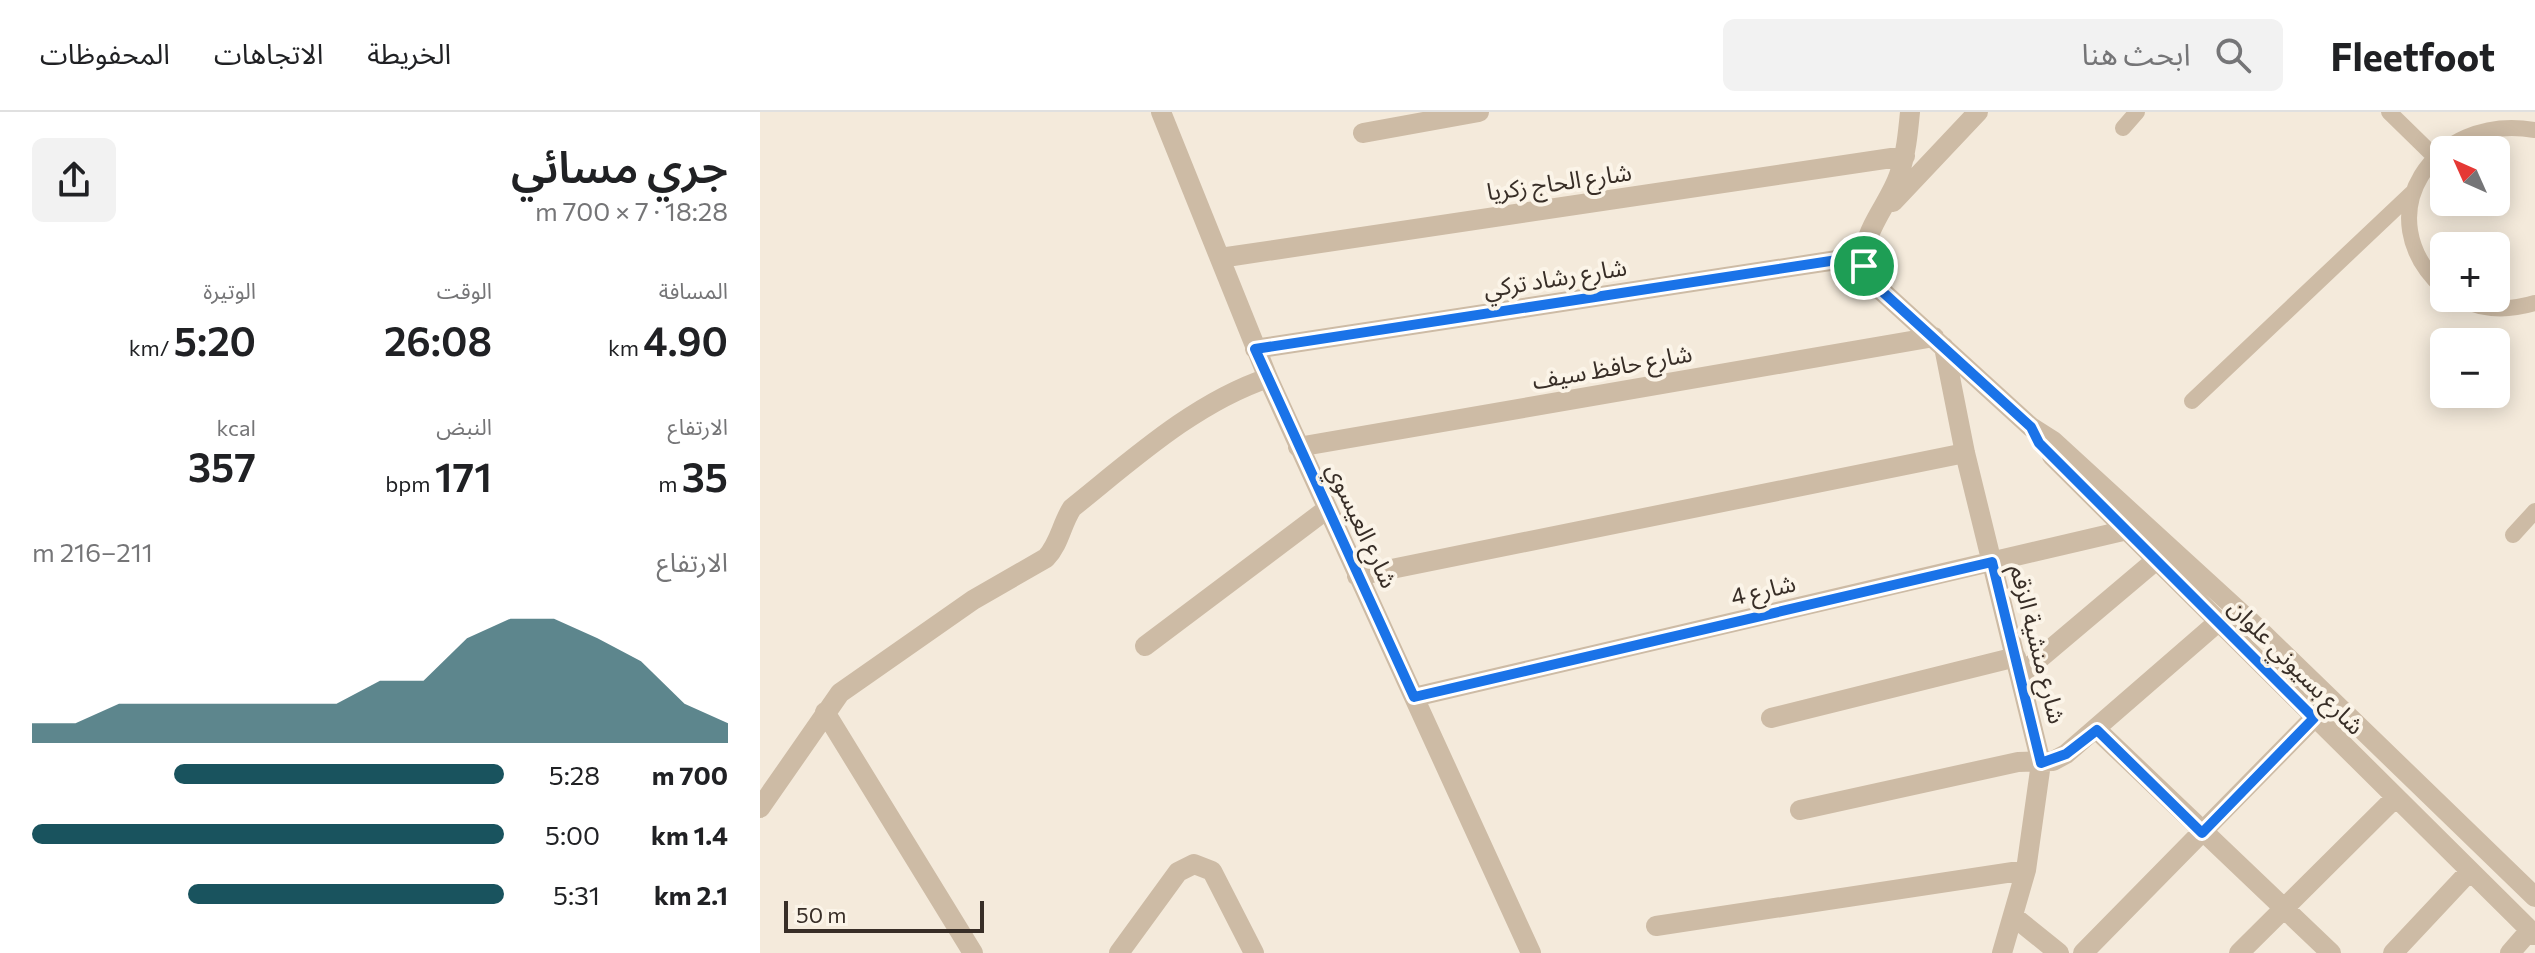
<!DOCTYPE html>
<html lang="ar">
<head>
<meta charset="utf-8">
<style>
  body { margin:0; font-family:Commissioner,"Noto Sans Arabic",sans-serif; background:#f2f2f2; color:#202124; direction:rtl; height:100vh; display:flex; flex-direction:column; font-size:30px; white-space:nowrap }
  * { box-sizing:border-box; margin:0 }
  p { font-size:26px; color:#757577 }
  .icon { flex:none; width:44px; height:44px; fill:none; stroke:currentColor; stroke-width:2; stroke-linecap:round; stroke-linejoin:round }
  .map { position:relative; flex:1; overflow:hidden; direction:ltr }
  .panel { display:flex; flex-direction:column; background:#fff; width:760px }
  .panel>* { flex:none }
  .needle { width:52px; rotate:315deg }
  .controls { position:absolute; left:1670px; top:24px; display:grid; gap:16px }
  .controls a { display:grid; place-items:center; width:80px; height:80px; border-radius:12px; background:#fff; box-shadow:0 4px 20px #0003; font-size:40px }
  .scale { position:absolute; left:24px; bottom:20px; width:200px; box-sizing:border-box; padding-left:8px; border:4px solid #382e27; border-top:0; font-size:22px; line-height:28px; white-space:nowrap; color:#382e27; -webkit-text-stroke:6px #fbf4e8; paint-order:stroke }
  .pin { position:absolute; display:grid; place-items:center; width:68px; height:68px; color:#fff; margin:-34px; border:4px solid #fff; border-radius:50%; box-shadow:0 2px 8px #0007 }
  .round { display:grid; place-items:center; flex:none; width:84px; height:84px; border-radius:12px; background:#f2f2f2 }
  .summary { display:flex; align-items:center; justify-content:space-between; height:136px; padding:0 32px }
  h1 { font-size:44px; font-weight:600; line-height:60px }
  .figures { display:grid; grid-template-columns:repeat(3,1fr); gap:12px; height:136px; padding:8px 32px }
  .figures div { display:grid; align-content:center }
  .figures b { font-size:40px; font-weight:600 }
  .figures small { font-size:22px; font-weight:400 }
  .figures p { font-size:22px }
  .chart { height:224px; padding:16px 32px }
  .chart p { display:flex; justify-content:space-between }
  .chart svg { width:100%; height:144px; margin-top:8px; fill:#19535e; opacity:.7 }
  ul { padding:0 32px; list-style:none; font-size:26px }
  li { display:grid; grid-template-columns:128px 96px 1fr; align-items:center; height:60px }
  li i { height:20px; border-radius:10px; background:#19535e }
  header { display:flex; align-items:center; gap:48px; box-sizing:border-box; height:112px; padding:0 40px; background:#fff; border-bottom:2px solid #e0e0e0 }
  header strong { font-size:38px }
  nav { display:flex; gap:44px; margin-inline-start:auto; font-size:28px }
  .search { width:560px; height:72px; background:#f2f2f2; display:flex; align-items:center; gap:20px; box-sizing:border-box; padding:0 28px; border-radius:12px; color:#757577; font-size:30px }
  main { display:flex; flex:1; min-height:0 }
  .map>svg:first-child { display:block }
</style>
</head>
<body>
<header>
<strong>Fleetfoot</strong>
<div class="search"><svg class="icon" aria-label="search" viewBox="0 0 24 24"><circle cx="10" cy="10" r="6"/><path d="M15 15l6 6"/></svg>ابحث هنا</div>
<nav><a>الخريطة</a><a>الاتجاهات</a><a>المحفوظات</a></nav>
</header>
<main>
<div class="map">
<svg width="1775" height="841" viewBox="0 0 1775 841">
  <rect width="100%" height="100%" fill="#f4eadb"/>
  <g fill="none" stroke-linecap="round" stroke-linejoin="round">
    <path stroke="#cdbba5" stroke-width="16" d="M1629,0L1673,43
      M1363,16L1377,0
      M1684,177C1604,105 1673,0 1775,18
      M1698,186C1723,199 1749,199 1775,191
      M1432,289L1652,81
      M1753,423L1775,399"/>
    <path stroke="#cdbba5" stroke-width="20" d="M401,0L508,266L771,841
      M1150,0C1148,21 1146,42 1139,63C1127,99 1086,134 1114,172L1271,315L1293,329L1493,512L1775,785
      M603,21L719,0
      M1133,90L1218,0
      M460,146L1145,44
      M1184,235L1205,341L1281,651L1266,758L1242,841
      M495,237L1103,144
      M538,335L1174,225
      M1292,344L1775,823
      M597,464L1205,341
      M385,534L567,397
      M1260,563L1395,449
      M654,585L1363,419
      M65,600L213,841
      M1011,606L1256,545
      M1337,618L1571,841
      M0,696L80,581L213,488L286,446C300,431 301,413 312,396C372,348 434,291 508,266
      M1040,698L1258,650L1293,649L1306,642L1457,511
      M1253,804L1299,841
      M896,814L1266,758
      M359,841L418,760L434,752L452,759L494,841
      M1323,841L1554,606
      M1479,841L1635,686
      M1633,841L1710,759
      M1750,841L1770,818"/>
  </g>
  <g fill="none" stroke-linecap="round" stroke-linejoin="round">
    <defs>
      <path id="route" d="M1103,144L1114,172L1271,315L1279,331L1554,606L1442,721L1337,618L1306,642L1281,651L1232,450L654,585L495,237Z"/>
    </defs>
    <use href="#route" stroke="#fff" stroke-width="16"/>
    <use href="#route" stroke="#1a73e8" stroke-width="10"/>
  </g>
  <g text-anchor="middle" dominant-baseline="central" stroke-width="8" stroke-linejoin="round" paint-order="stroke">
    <g font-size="24" fill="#382e27" stroke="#fbf4e8">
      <text transform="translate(799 69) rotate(-8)">شارع الحاج زكريا</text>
      <text transform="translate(795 165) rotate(-9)">شارع رشاد تركي</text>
      <text transform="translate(852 254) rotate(-10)">شارع حافظ سيف</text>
      <text transform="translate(603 413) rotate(65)">شارع العيسوي</text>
      <text transform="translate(1003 477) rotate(-13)">شارع 4</text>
      <text transform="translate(1279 532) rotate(76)">شارع منشية الزقم</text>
      <text transform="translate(1537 554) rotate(45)">شارع بسيوني علوان</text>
    </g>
  </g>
</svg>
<div class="controls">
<a><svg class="needle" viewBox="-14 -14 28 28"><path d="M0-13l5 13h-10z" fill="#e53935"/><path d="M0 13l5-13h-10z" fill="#757577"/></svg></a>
<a>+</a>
<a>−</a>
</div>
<div class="scale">50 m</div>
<div class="pin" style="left:1104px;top:154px;background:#1e9e55"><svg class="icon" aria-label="arrive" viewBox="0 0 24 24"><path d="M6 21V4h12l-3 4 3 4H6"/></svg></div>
</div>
<section class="panel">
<div class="summary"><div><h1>جري مسائي</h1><p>18:28 · 7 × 700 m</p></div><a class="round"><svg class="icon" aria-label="share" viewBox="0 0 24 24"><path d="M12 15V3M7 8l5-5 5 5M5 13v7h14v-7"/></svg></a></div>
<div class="figures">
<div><p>المسافة</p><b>4.90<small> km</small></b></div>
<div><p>الوقت</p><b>26:08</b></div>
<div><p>الوتيرة</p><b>5:20<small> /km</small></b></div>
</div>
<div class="figures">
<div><p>الارتفاع</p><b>35<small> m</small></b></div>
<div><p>النبض</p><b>171<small> bpm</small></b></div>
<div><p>kcal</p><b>357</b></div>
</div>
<div class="chart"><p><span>الارتفاع</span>211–216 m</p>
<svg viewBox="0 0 160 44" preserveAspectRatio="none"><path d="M0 44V38L10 38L20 32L30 32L40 32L50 32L60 32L70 32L80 25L90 25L100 12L110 6L120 6L130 12L140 19L150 32L160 38V44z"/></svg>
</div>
<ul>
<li><b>700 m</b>5:28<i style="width:70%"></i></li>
<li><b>1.4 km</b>5:00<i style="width:100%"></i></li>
<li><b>2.1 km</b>5:31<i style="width:67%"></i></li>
</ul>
</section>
</main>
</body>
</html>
